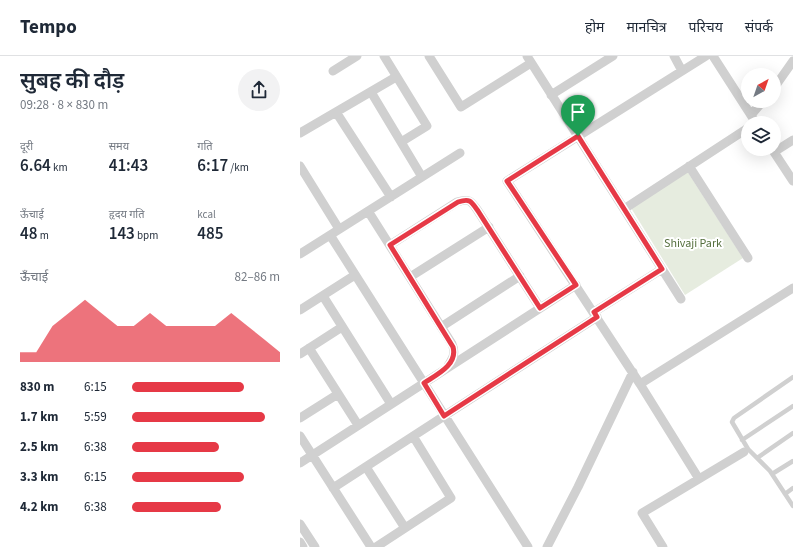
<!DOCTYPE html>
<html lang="hi">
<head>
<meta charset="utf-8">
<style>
  body { margin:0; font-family:"Source Sans 3","Noto Sans Devanagari",sans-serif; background:#f2f2f3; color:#1f2937; height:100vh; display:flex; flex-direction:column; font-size:15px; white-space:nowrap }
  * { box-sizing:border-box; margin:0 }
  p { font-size:13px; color:#747a83 }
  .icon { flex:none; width:22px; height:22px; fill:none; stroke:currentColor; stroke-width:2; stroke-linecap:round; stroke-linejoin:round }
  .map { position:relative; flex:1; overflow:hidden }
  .sheet { display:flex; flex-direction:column; background:#fff; width:300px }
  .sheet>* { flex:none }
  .needle { width:26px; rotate:40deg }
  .buttons { position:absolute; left:441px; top:12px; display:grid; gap:8px }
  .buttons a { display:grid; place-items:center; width:40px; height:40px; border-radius:50%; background:#fff; box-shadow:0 4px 16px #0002; font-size:20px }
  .pin { position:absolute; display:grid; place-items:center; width:34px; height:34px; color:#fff; margin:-41px -17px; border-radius:50% 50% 50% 0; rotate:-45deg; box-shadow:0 0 4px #0007 }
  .pin .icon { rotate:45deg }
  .round { display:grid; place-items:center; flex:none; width:42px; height:42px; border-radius:21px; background:#f2f2f3 }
  .head { display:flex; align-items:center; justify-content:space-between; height:68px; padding:0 20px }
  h1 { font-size:22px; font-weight:600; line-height:30px }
  .metrics { display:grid; grid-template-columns:repeat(3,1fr); gap:6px; height:68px; padding:4px 20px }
  .metrics div { display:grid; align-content:center }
  .metrics b { font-size:17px; font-weight:600 }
  .metrics small { font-size:11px; font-weight:400 }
  .metrics p { font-size:11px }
  .chart { height:112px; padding:8px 20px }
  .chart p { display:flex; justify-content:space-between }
  .chart svg { width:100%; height:72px; margin-top:4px; fill:#e63946; opacity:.7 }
  ul { padding:0 20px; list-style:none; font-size:13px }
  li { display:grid; grid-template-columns:64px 48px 1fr; align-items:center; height:30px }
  li i { height:10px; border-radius:5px; background:#e63946 }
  header { display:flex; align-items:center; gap:24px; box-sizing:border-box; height:56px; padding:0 20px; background:#fff; border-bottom:1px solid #e0e1e3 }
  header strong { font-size:19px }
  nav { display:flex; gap:22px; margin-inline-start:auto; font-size:14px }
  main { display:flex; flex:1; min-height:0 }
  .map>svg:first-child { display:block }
</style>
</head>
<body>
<header>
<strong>Tempo</strong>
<nav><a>होम</a><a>मानचित्र</a><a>परिचय</a><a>संपर्क</a></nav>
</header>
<main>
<section class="sheet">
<div class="head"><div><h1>सुबह की दौड़</h1><p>09:28 · 8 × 830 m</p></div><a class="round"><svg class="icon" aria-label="share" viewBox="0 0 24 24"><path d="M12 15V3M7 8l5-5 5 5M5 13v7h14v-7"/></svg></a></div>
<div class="metrics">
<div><p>दूरी</p><b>6.64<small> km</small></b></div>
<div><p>समय</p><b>41:43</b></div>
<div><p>गति</p><b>6:17<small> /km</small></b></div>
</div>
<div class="metrics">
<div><p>ऊँचाई</p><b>48<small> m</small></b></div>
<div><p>हृदय गति</p><b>143<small> bpm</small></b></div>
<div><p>kcal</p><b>485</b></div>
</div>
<div class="chart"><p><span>ऊँचाई</span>82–86 m</p>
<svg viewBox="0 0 160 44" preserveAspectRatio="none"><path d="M0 44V38L10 38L20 22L30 14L40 6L50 14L60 22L70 22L80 14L90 22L100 22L110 22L120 22L130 14L140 22L150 30L160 38V44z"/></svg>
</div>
<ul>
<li><b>830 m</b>6:15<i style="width:76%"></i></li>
<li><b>1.7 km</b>5:59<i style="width:90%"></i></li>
<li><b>2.5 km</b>6:38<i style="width:59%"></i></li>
<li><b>3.3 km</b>6:15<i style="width:76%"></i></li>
<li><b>4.2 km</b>6:38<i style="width:60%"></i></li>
</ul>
</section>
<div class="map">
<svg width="493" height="491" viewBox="0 0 493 491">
  <rect width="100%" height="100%" fill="#fff"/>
  <path fill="#e6ecdf" d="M387,115L443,202L385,239L331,152Z"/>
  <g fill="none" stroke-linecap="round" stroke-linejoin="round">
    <path stroke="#d0d0d0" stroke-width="4.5" d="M442,384L493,350
      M448,393L470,415L493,450
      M444,396L448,393L432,366L434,362L493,321
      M457,402L493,377
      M472,418L493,405
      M485,438L493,432"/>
    <path stroke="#d0d0d0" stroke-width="9" d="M84,0L127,70L101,86
      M129,0L161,51L231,7
      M227,0L381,243
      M374,0L382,15
      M413,0L456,67
      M33,15L57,0
      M474,32L493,5
      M71,36L122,121
      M251,39L313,0
      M36,56L91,141
      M451,59L463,45
      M0,77L96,21
      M472,93L493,125
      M474,96L493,84
      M0,110L39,173
      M389,110L448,202
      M324,153L448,72
      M68,155L152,288C156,297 153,302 148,310
      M30,179L228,491
      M90,189L157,146C170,142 171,145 178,155L240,252
      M0,198L160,97
      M110,221L189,171
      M23,240L91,348
      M0,254L55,219
      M294,256L362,213
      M141,271L220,220
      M9,292L58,369
      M0,298L42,271
      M340,328L493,232
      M0,362L38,338
      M0,380L71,491
      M0,407L276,229
      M66,411L105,472
      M399,423L340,328L207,125L406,0
      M33,432L297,261
      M0,468L15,491
      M0,486L3,491
      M76,491L151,442L113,380
      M247,491L278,431L333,316
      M363,491L342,457L444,396"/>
  </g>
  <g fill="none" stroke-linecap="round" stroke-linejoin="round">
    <defs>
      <path id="route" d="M278,80L362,213L294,256L297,261L144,360L124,327C136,319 158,309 153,291L90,189L158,146C170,142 171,145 178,155L240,252L276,229L207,125Z"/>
    </defs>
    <use href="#route" stroke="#fff" stroke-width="8"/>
    <use href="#route" stroke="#e63946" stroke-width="5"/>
  </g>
  <g text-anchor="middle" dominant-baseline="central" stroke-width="4" stroke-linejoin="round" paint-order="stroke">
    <g font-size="12" fill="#56703f" stroke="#fff">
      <text x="393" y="187">Shivaji Park</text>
    </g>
  </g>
</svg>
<div class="buttons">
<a><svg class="needle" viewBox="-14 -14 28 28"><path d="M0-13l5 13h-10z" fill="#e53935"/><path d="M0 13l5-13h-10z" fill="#747a83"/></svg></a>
<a><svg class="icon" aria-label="layers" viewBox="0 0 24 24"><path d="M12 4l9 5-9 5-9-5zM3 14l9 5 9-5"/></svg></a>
</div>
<div class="pin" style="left:278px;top:80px;background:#1e9e55"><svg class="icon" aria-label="arrive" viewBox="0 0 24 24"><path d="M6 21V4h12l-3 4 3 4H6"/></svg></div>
</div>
</main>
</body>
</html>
